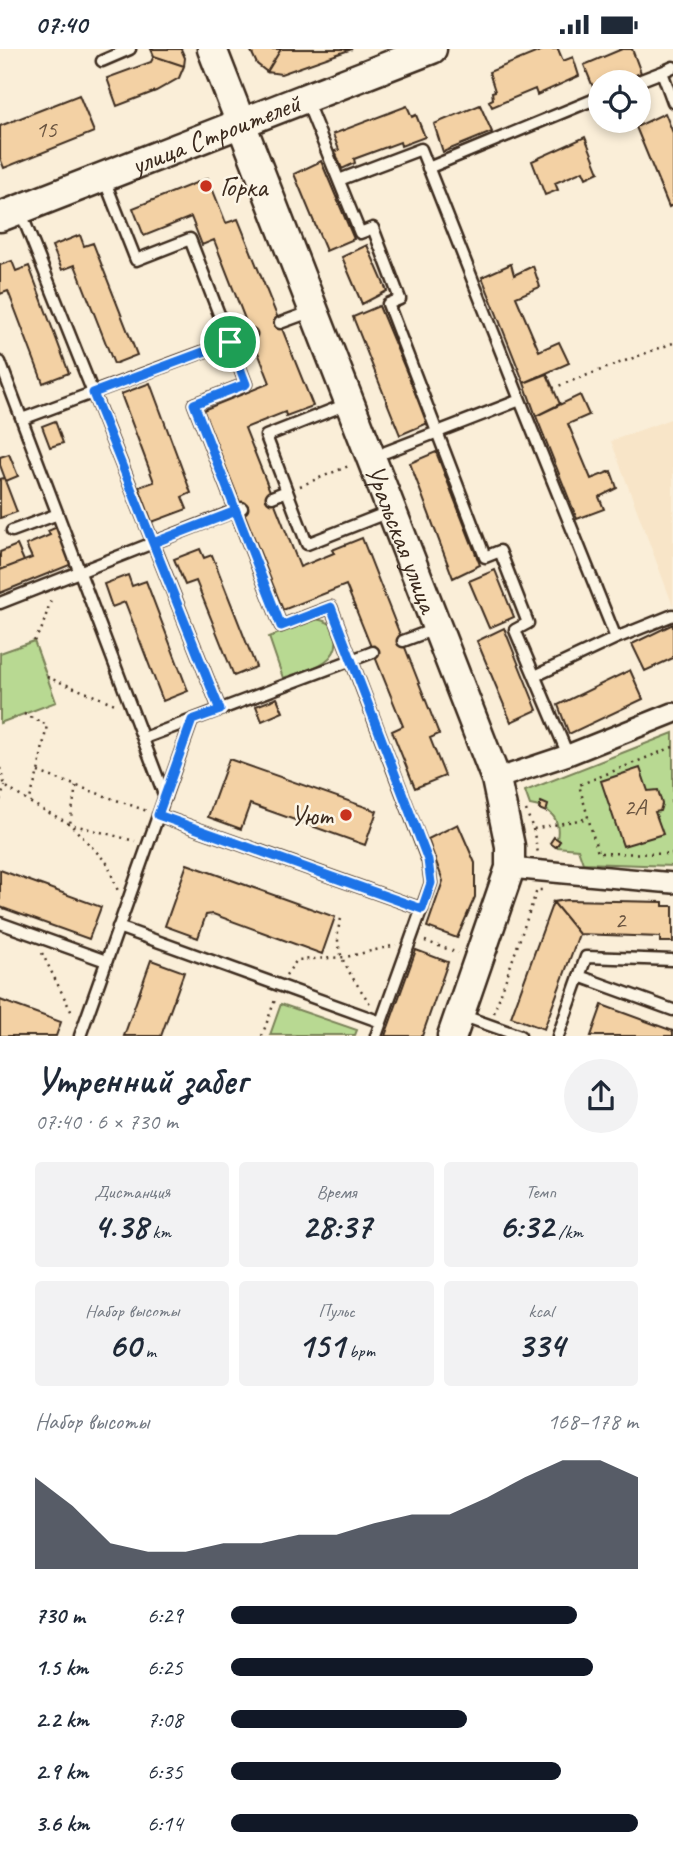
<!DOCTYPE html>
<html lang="ru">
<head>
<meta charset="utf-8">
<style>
  body { margin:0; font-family:Caveat,sans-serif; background:#f2f2f3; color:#1f2937; height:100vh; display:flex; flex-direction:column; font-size:26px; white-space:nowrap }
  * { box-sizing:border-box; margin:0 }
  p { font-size:23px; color:#747a83 }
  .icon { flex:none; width:38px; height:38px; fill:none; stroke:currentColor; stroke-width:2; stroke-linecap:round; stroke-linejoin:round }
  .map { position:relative; height:987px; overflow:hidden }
  .panel { display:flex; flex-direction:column; background:#fff; flex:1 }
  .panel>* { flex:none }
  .buttons { position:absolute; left:588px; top:21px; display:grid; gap:14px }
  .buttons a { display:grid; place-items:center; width:63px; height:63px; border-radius:50%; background:#fff; box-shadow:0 4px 10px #0003; font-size:35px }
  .pin { position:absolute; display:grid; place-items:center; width:60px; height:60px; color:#fff; margin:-30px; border:4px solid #fff; border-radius:50%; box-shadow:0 2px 7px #0007 }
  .round { display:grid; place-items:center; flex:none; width:74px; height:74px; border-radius:37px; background:#f2f2f3 }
  .overview { display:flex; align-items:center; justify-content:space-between; height:119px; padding:0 35px }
  h1 { font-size:38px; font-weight:700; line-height:52px }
  .stats { display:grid; grid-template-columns:repeat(3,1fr); gap:10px; height:119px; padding:7px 35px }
  .stats div { display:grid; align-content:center; border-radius:7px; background:#f2f2f3; text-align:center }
  .stats b { font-size:35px; font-weight:700 }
  .stats small { font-size:19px; font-weight:400 }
  .stats p { font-size:19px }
  .chart { height:196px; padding:14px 35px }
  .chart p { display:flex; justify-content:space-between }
  .chart svg { width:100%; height:126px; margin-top:7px; fill:#111827; opacity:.7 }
  ul { padding:0 35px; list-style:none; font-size:23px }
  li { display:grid; grid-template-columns:112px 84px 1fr; align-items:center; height:52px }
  li i { height:18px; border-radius:9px; background:#111827 }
  .status { display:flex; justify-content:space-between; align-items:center; height:49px; padding:0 35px; background:#fff; direction:ltr }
  .status svg { height:19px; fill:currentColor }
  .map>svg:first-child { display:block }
</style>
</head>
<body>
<div class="status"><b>07:40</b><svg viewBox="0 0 49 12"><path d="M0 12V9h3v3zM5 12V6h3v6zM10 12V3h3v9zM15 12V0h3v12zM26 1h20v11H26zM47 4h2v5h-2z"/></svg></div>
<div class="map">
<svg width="673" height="987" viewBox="0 0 673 987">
  <rect width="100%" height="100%" fill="#faeed8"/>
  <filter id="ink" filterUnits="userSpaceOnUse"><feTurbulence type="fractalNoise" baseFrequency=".0143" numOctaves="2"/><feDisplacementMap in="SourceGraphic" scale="14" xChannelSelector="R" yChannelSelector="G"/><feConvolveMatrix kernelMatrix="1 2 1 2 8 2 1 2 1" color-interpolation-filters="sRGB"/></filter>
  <g filter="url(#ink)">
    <path fill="#f8e5c8" d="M673,369V557L611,392Z"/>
    <path fill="#b8d992" stroke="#7a8258" stroke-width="2" d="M316,570C327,572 335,575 336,587C341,616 304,621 283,629L269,588Z
      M34,592L56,653L0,674V604Z
      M673,684V817L583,814L578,800L556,798L560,792L557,790C561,769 550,759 530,756L525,742Z
      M281,955L357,981L355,986H270Z"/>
    <path fill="#f3d1a4" stroke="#3b2a1e" stroke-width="2" d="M151,0H181L185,9L184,17L154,7Z
      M250,0H281L267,23L257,15Z
      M281,0H352L281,25L267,23Z
      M545,0H558L563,12L573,8L579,27L537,46L535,40L492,58L489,52L493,50L492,43L495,42L489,23Z
      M622,0H632L641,24L619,33H600V41L595,43L584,16Z
      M154,7L184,17L179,29L156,42L117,57L107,29L151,13Z
      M79,46L94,83L4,119L0,109V77Z
      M480,56L492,83L443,103L434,75Z
      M407,57L412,68L416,66L425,88L401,97L400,93L354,110L355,114L342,120L335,102L339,101L333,85Z
      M665,64L673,84V156L669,158L636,78Z
      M585,88L599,123L586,129L583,122L555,134L558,141L545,146L532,112Z
      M321,112L354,190L326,202L294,125Z
      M208,129L226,174L238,170L313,357L286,367L285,363L245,379L300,518L334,504L332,501L362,489L439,685L430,689L445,727L415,739L392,682L403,677L346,536L283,561L203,361L270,334L214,191L202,196L191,168L144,187L133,159Z
      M80,186L84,197L93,194L137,306L114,315L75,216L62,221L52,197Z
      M367,196L387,242L362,255L342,208Z
      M12,212L16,222L29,217L69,324L43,334L8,242L0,245V216Z
      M511,215L514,226L533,217L540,238L516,248L539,302L559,293L569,314L524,334L482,228Z
      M379,257L428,374L400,386L353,268Z
      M547,325L560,355L536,367L524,334Z
      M150,334L191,444L182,448L187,460L152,473L139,438L154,433L121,345Z
      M580,346L589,366L568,375L591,430L611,422L617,439L599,448L604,460L577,470L536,367Z
      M55,372L63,394L50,398L42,377Z
      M436,403L480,516L453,529L410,414Z
      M9,405L18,427L6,432L0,416V408Z
      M4,429L17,463L0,469V430Z
      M57,478L72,515L0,544V521L32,509L26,496L50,486L48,482Z
      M17,496L24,512L0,521V503Z
      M200,500L204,509L212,506L256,618L234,627L196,532L185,536L174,510Z
      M495,521L514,568L489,579L469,532Z
      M128,526L132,537L146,532L188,642L163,652L125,553L112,558L104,535Z
      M673,575V609L645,622L632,595Z
      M504,579L537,661L511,673L477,592Z
      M630,621L643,650L569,685L558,656Z
      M277,649L283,663L262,672L256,657Z
      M229,710L377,762L365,796L250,755L241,780L208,768Z
      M640,719L648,742L658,741L662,755L660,762L655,763L663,785L623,797L601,732Z
      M541,753L548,756L546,763L539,760Z
      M458,775L475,814V848L457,889L427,878L443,832L428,790Z
      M554,788L560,792L556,798L550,794Z
      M187,815L335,868L322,905L213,865L206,866L198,889L165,877Z
      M0,821L101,858L89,890L0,858Z
      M566,851L663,853V857H673V893H660V888L579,885L553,853Z
      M553,853L579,885L544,980L511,968Z
      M416,901L448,913L422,987H385Z
      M151,911L184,923L161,987H124Z
      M0,951L61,973L56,987H0Z
      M602,956L673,982V987H591Z"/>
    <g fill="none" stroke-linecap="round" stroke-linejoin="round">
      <defs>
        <path id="lane" d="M102,12L130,0
          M662,23L673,18
          M636,33L662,23L673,53
          M306,51L360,184L373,179L400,250L388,255L485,508L500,502L528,574L515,581L568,706
          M428,119L600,48
          M104,130L136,211L190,190L246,335L194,355L281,577L331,558L428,812L431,834L376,987
          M339,131L421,100L520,351
          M21,164L220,661
          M280,274L313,262
          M0,313L165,748
          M347,355L266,387L307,495L391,462
          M22,370L251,285
          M386,403L520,351L616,589L535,627
          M272,448L287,442
          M12,482L58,465
          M0,554L242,459
          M616,589L673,566
          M403,592L435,580
          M144,689L373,603
          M158,766L422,860
          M0,874L106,912
          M118,878L381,973
          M579,927L673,961
          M461,966L520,987
          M80,987L192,671
          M558,987L586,908L673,911"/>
        <path id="street" d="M496,730L568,706L673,664
          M510,819L673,834"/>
        <g id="secondary">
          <path id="s1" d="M212,0L496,730L510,797V819L452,987"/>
          <path id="s2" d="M0,168L432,0"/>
        </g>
      </defs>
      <use href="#lane" stroke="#3b2a1e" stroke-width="15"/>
      <use href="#street" stroke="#3b2a1e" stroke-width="24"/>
      <use href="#secondary" stroke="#3b2a1e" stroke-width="33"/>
      <path stroke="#3b2a1e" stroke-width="2.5" stroke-dasharray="2 5" stroke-linecap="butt" d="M553,339L673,294
        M300,437L351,416
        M34,592L42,579L52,547
        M47,628L115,655
        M24,665L47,676L38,723L29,753
        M673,698L579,736L598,804L673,805
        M0,719L5,737L29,753L70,775L135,792
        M38,723L147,762
        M76,737L70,775L107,814L118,842
        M0,751L5,737
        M670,753H673
        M526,761L533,780L589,769
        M533,780L538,804
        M341,870C329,903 354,929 370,955
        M425,892L458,904
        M42,904L73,966
        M286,926L297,911L346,908L396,896
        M494,964L537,841H544
        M262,987L276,948"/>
      <use href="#lane" stroke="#fcf5e5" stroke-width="10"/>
      <use href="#street" stroke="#fcf5e5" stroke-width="19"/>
      <use href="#secondary" stroke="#fcf5e5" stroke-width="28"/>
    </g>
  </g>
  <g fill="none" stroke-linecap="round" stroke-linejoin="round" filter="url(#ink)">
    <defs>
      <path id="route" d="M230,293L246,335L194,355L236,462L153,494L220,661L192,671L158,766L422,860L431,834L428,811L331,558L281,577L236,462L153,494L93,344L230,293"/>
    </defs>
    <use href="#route" stroke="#fff" stroke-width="14"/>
    <use href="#route" stroke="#1a73e8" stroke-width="9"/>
  </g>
  <g fill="#c8321e" stroke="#fcf5e5" stroke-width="2.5">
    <circle cx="206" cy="137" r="7"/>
    <circle cx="346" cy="766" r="7"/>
  </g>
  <g text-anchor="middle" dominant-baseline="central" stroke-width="5" stroke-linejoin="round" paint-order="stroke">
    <g font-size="24" fill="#695440">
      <text x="46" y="80">15</text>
      <text x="635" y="758">2А</text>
      <text x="620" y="871">2</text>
    </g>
    <g font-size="28" fill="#3b2a1e" stroke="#fcf5e5">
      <text stroke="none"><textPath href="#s2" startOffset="231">улица Строителей</textPath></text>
      <text stroke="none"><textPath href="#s1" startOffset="525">Уральская улица</textPath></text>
    </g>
    <g font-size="28" fill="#3b2a1e" stroke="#fcf5e5" text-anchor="start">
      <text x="220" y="137">Горка</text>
      <text x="332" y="766" text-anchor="end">Уют</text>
    </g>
  </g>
</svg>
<div class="buttons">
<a><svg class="icon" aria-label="locate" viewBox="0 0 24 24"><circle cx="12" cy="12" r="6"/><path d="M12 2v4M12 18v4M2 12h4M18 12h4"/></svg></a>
</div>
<div class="pin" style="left:230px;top:293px;background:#1e9e55"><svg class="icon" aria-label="arrive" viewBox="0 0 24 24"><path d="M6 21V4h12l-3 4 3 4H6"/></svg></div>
</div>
<section class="panel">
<div class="overview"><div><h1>Утренний забег</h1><p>07:40 · 6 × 730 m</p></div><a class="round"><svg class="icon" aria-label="share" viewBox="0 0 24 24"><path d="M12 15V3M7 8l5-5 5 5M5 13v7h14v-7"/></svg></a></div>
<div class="stats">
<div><p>Дистанция</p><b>4.38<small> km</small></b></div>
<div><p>Время</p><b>28:37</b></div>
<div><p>Темп</p><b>6:32<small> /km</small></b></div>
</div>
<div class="stats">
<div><p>Набор высоты</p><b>60<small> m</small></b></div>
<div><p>Пульс</p><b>151<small> bpm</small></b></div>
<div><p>kcal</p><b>334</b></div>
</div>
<div class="chart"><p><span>Набор высоты</span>168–178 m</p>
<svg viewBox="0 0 160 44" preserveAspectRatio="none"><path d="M0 44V12L10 22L20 35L30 38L40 38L50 35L60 35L70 32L80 32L90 28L100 25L110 25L120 19L130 12L140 6L150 6L160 12V44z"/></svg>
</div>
<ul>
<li><b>730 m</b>6:29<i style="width:85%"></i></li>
<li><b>1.5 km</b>6:25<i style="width:89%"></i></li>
<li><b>2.2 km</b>7:08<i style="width:58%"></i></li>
<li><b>2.9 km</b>6:35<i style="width:81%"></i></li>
<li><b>3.6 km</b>6:14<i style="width:100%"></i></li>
</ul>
</section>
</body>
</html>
